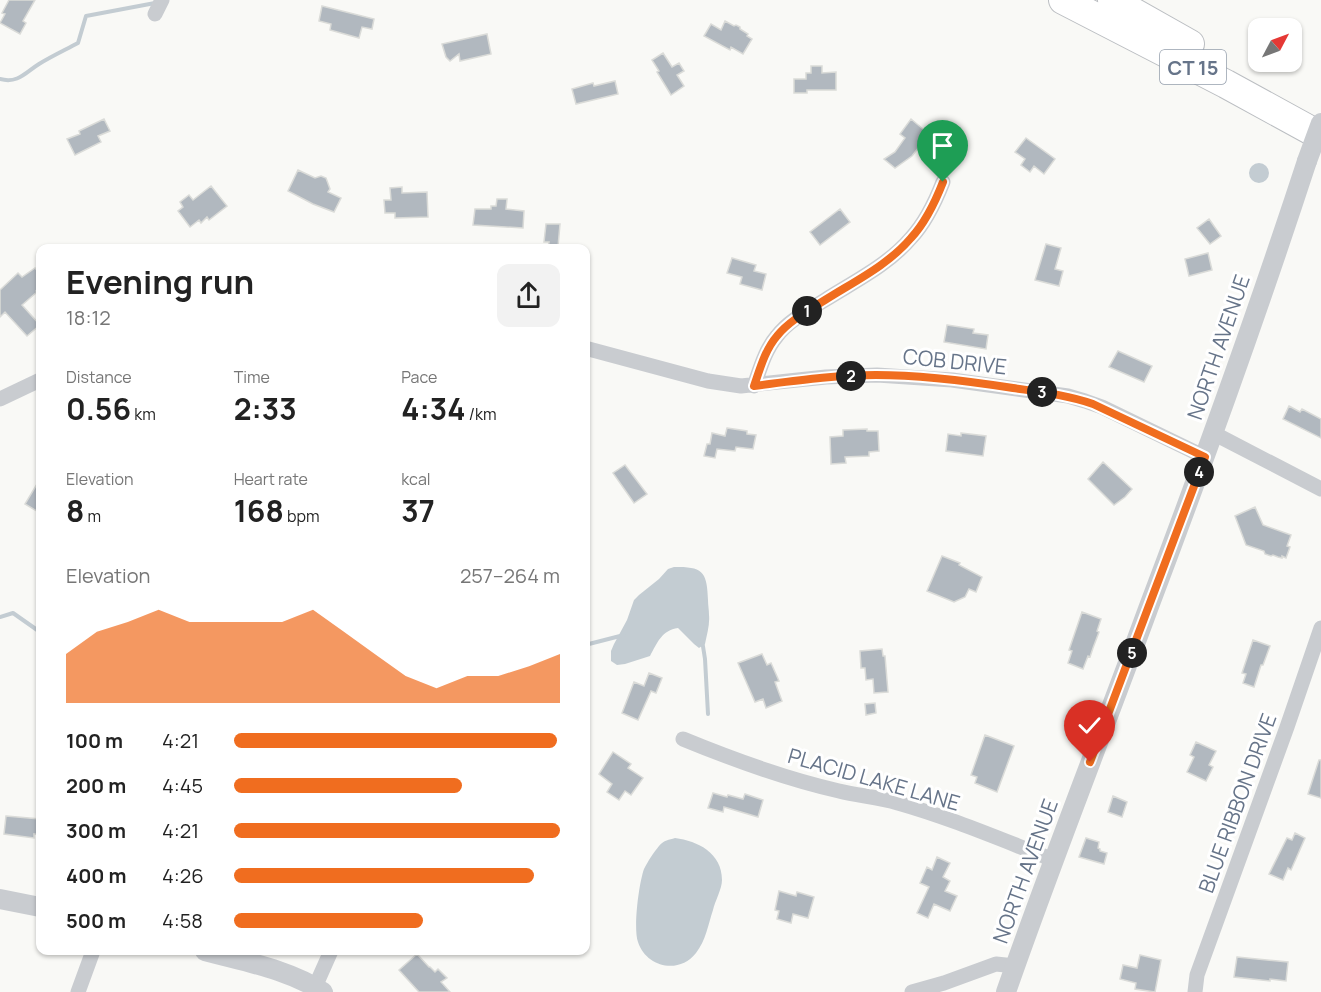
<!DOCTYPE html>
<html lang="en">
<head>
<meta charset="utf-8">
<style>
  body { margin:0; font-family:Manrope,sans-serif; background:#f2f2f2; color:#222; height:100vh; display:flex; flex-direction:column; font-size:22px; white-space:nowrap }
  * { box-sizing:border-box; margin:0 }
  p { font-size:20px; color:#767676 }
  .icon { flex:none; width:33px; height:33px; fill:none; stroke:currentColor; stroke-width:2; stroke-linecap:round; stroke-linejoin:round }
  .map { position:relative; flex:1; overflow:hidden }
  .details { position:absolute; left:36px; top:244px; width:554px; height:711px; display:flex; flex-direction:column; background:#fff; border-radius:12px; box-shadow:0 2px 4px #0004 }
  .details>* { flex:none }
  .needle { width:39px; rotate:49deg }
  .tools { position:absolute; left:1248px; top:18px; display:grid; gap:12px }
  .tools a { display:grid; place-items:center; width:54px; height:54px; border-radius:12px; background:#fff; box-shadow:0 2px 4px #0004; font-size:30px }
  .pin { position:absolute; display:grid; place-items:center; width:51px; height:51px; color:#fff; margin:-62px -26px; border-radius:50% 50% 50% 0; rotate:-45deg; box-shadow:0 0 6px #0007 }
  .pin .icon { rotate:45deg }
  .km { position:absolute; width:30px; height:30px; margin:-15px; border-radius:50%; background:#222; color:#fff; font-size:16px; line-height:30px; text-align:center }
  .round { display:grid; place-items:center; flex:none; width:63px; height:63px; border-radius:12px; background:#f2f2f2 }
  .headline { display:flex; align-items:center; justify-content:space-between; height:102px; padding:0 30px }
  h1 { font-size:33px; font-weight:700; line-height:45px }
  .stats { display:grid; grid-template-columns:repeat(3,1fr); gap:9px; height:102px; padding:6px 30px }
  .stats div { display:grid; align-content:center }
  .stats b { font-size:30px; font-weight:700 }
  .stats small { font-size:16px; font-weight:400 }
  .stats p { font-size:16px }
  .chart { height:168px; padding:12px 30px }
  .chart p { display:flex; justify-content:space-between }
  .chart svg { width:100%; height:108px; margin-top:6px; fill:#f06d1f; opacity:.7 }
  ul { padding:0 30px; list-style:none; font-size:20px }
  li { display:grid; grid-template-columns:96px 72px 1fr; align-items:center; height:45px }
  li i { height:15px; border-radius:8px; background:#f06d1f }
  .map>svg:first-child { display:block }
</style>
</head>
<body>
<div class="map">
<svg width="1321" height="992" viewBox="0 0 1321 992">
  <rect width="100%" height="100%" fill="#f9f9f6"/>
  <path fill="#c3ccd2" d="M1249 173a10 10 0 1 1 20 0a10 10 0 1 1-20 0Z
    M674,567C704,566 707,573 708,600C708,605 709,610 709,615C710,624 707,634 705,644L699,648L694,644L678,628C662,630 657,643 650,656L625,664L617,665L611,661V651L614,644L627,620L634,600L639,595L659,579L668,569Z
    M675,838C698,841 722,853 722,880C722,889 715,901 713,910C708,925 706,940 696,953C679,975 646,967 638,942C633,928 639,883 644,869C648,861 654,852 659,846C664,840 669,840 675,838Z"/>
  <g fill="none" stroke-linecap="round" stroke-linejoin="round">
    <path stroke="#c3ccd2" stroke-width="4" d="M0,79C18,84 26,72 39,64C52,56 65,50 78,43L86,16L155,3
      M0,617L13,613L40,632
      M702,640L705,659L708,714
      M585,645L624,635"/>
  </g>
  <path fill="#b1b8bf" stroke="#dadbd8" stroke-width="1.5" d="M9,0H35L23,21L26,23L20,34L0,23L5,14L2,13Z
    M322,6L374,19L372,29L362,27L359,38L330,30L331,24L319,21Z
    M725,21L734,26L736,25L740,27V29L748,34L747,36L752,39L743,54L731,47L730,50L704,36L711,24L721,30Z
    M487,34L491,54L460,61L459,54L450,61L446,57L442,44Z
    M663,53L672,67L679,63L684,71L677,75L684,86L671,95L657,72L659,71L652,60Z
    M811,66H822V73L836,72V90H807V93H794V79H806V73H811Z
    M615,81L618,94L576,104L572,89L593,83L594,86Z
    M104,119L110,131L98,136L101,142L75,155L67,139L80,134L79,131Z
    M911,119L929,134L912,156L895,168L884,159L895,152L905,138L900,134Z
    M1026,138L1055,159L1044,174L1034,166L1030,172L1021,165L1025,159L1015,152Z
    M298,170L315,178L321,176L326,178L330,189L328,192L341,198L334,212L313,204L288,191Z
    M211,186L227,206L209,220L207,217L201,223L199,220L190,227L178,211L183,207L180,202L189,195L193,200Z
    M402,187V193L427,192L428,217L395,218V213H385L384,200H391L390,188Z
    M497,199H507L506,209L524,211L523,228L473,225L475,209H491V206H496Z
    M840,209L850,222L820,245L810,232Z
    M1209,219L1221,236L1210,244L1197,228Z
    M546,224H560L558,247H548L549,242H544Z
    M1046,244L1061,248L1055,269L1063,271L1059,286L1035,280Z
    M1208,253L1212,270L1189,276L1185,259Z
    M732,258L756,265L754,271L766,274L762,290L740,284L742,277L727,273Z
    M35,268L40,274V281L37,285L39,287L36,291L37,292L22,305L40,325L27,336L5,312L0,317V290L18,273L22,277Z
    M947,325L974,329L973,333L988,335L986,349L944,342Z
    M1118,351L1152,366L1144,382L1109,367Z
    M1289,406L1300,412L1302,409L1321,419V438L1283,419Z
    M727,428L747,431V434L756,435L753,449L736,447L735,451L717,449L715,458L704,456L707,444H710L712,433L725,436Z
    M867,429V431H878L879,451L869,452V456L845,457L846,463L831,464L830,437L843,436V430Z
    M961,433L986,436L983,456L946,451L948,434L961,436Z
    M1103,462L1132,489L1125,497L1114,505L1088,479Z
    M625,465L647,494L634,503L613,473Z
    M40,479V513L25,504Z
    M1255,507L1263,525L1291,535L1287,546L1290,547L1286,558L1282,556V558L1278,557L1273,555L1271,556L1265,554L1264,551L1246,545L1235,516Z
    M942,556L960,563L959,565L982,577L976,592L969,589L965,597L954,602L927,591Z
    M1082,612L1101,619L1097,631L1099,632L1093,648L1090,657L1088,656L1083,669L1068,663L1072,651L1069,650Z
    M1253,640L1270,646L1263,665H1261L1254,687L1243,683L1246,674L1242,673Z
    M882,649L883,656H885L888,692L874,693L873,679L866,680L865,668H861L860,651Z
    M762,654L767,665L771,663L779,681L775,682L782,701L766,708L763,699L755,702L738,663Z
    M649,673L662,678L656,693L651,691L638,720L622,713L634,682L644,686Z
    M875,703L876,713L866,715L865,704Z
    M985,735L1014,746L997,792L975,783L977,777L971,775Z
    M1196,742L1216,751L1209,765L1213,767L1206,781L1187,772L1194,757L1190,755Z
    M613,752L631,764L628,768L643,778L631,795L625,791L619,800L607,792L612,784L599,774Z
    M1319,760H1321V798L1308,794Z
    M713,793L727,797L728,795L743,799L745,794L763,800L758,817L724,807L723,812L708,808Z
    M1113,796L1127,802L1122,817L1108,812Z
    M6,816L40,819V835L34,834V838L4,834Z
    M1295,833L1305,838L1291,870L1288,868L1283,880L1269,874L1287,838L1292,840Z
    M1086,838L1099,842L1098,848L1100,849V851L1107,853L1104,864L1079,857Z
    M937,857L950,863L943,877L950,881L945,891L957,896L950,911L934,904L928,918L917,913L929,887L920,883L927,867L932,870Z
    M779,891L796,896L797,892L814,897L808,918L793,914L791,923L777,919L779,911L775,910Z
    M417,954L429,967H430L435,972L438,969L447,978L441,982L450,992H419L399,970Z
    M1140,955L1161,960L1155,992L1135,989L1136,983L1120,979L1123,965L1137,968Z
    M1237,957L1288,962L1286,981L1270,979V981L1234,977Z"/>
  <g fill="none" stroke-linecap="round" stroke-linejoin="round">
    <defs>
      <path id="motorway" d="M1063,0L1226,84L1321,136
        M1112,0L1190,44"/>
    </defs>
    <use href="#motorway" stroke="#bbbec2" stroke-width="30"/>
    <path stroke="#c9ccd0" stroke-width="15" d="M155,14L162,0
      M585,348L708,381L741,386L826,377L877,375L952,380L1068,396L1085,401L1102,407L1205,457
      M754,386C760,369 765,350 777,336C789,320 809,310 825,300C855,281 888,265 911,238C924,224 936,200 943,182
      M0,399L40,380
      M1213,433L1321,489
      M683,739C734,760 786,779 839,791C859,796 879,797 898,803C951,818 1002,840 1054,860
      M315,987L331,951
      M78,992L93,951
      M912,992L944,983L996,964L1015,966
      M1195,992L1197,975L1287,727L1321,628"/>
    <path stroke="#c9ccd0" stroke-width="20" d="M0,899L40,907
      M205,951C245,962 288,969 323,992
      M1006,992C1051,863 1101,737 1148,609C1204,461 1258,311 1307,161"/>
    <use href="#motorway" stroke="#fff" stroke-width="28"/>
    <path stroke="#c9ccd0" stroke-width="20" d="M1307,161L1321,123"/>
  </g>
  <g fill="none" stroke-linecap="round" stroke-linejoin="round">
    <defs>
      <path id="route" d="M943,182C936,200 924,224 911,238C888,265 855,281 825,300C809,310 789,321 777,336C765,350 760,369 754,386C794,381 835,375 876,375C922,375 968,381 1013,388C1040,392 1067,395 1093,404L1205,457L1090,762"/>
    </defs>
    <use href="#route" stroke="#fff" stroke-width="12"/>
    <use href="#route" stroke="#f06d1f" stroke-width="8"/>
  </g>
  <g text-anchor="middle" dominant-baseline="central" stroke-width="6" stroke-linejoin="round" paint-order="stroke">
    <rect fill="#fff" stroke="#949eac" stroke-width="1.5" x="1160" y="50" width="66" height="34" rx="4.5"/>
    <g font-size="20" font-weight="bold" fill="#667489">
      <text x="1193" y="67">CT 15</text>
    </g>
    <g font-size="21" fill="#667489" stroke="#fff">
      <text transform="translate(1218 347) rotate(-71)">NORTH AVENUE</text>
      <text transform="translate(955 361) rotate(6)">COB DRIVE</text>
      <text transform="translate(874 779) rotate(16)">PLACID LAKE LANE</text>
      <text transform="translate(1237 803) rotate(-70)">BLUE RIBBON DRIVE</text>
      <text transform="translate(1025 871) rotate(-70)">NORTH AVENUE</text>
    </g>
  </g>
</svg>
<div class="tools">
<a><svg class="needle" viewBox="-14 -14 28 28"><path d="M0-13l5 13h-10z" fill="#e53935"/><path d="M0 13l5-13h-10z" fill="#767676"/></svg></a>
</div>
<div class="pin" style="left:943px;top:182px;background:#1e9e55"><svg class="icon" aria-label="arrive" viewBox="0 0 24 24"><path d="M6 21V4h12l-3 4 3 4H6"/></svg></div>
<div class="pin" style="left:1090px;top:762px;background:#d93025"><svg class="icon" aria-label="check" viewBox="0 0 24 24"><path d="M5 12l5 5 9-10"/></svg></div>
<b class="km" style="left:807px;top:311px">1</b>
<b class="km" style="left:851px;top:376px">2</b>
<b class="km" style="left:1042px;top:392px">3</b>
<b class="km" style="left:1199px;top:472px">4</b>
<b class="km" style="left:1132px;top:653px">5</b>
<section class="details">
<div class="headline"><div><h1>Evening run</h1><p>18:12</p></div><a class="round"><svg class="icon" aria-label="share" viewBox="0 0 24 24"><path d="M12 15V3M7 8l5-5 5 5M5 13v7h14v-7"/></svg></a></div>
<div class="stats">
<div><p>Distance</p><b>0.56<small> km</small></b></div>
<div><p>Time</p><b>2:33</b></div>
<div><p>Pace</p><b>4:34<small> /km</small></b></div>
</div>
<div class="stats">
<div><p>Elevation</p><b>8<small> m</small></b></div>
<div><p>Heart rate</p><b>168<small> bpm</small></b></div>
<div><p>kcal</p><b>37</b></div>
</div>
<div class="chart"><p><span>Elevation</span>257–264 m</p>
<svg viewBox="0 0 160 44" preserveAspectRatio="none"><path d="M0 44V24L10 15L20 11L30 6L40 11L50 11L60 11L70 11L80 6L90 15L100 24L110 33L120 38L130 33L140 33L150 29L160 24V44z"/></svg>
</div>
<ul>
<li><b>100 m</b>4:21<i style="width:99%"></i></li>
<li><b>200 m</b>4:45<i style="width:70%"></i></li>
<li><b>300 m</b>4:21<i style="width:100%"></i></li>
<li><b>400 m</b>4:26<i style="width:92%"></i></li>
<li><b>500 m</b>4:58<i style="width:58%"></i></li>
</ul>
</section>
</div>
</body>
</html>
